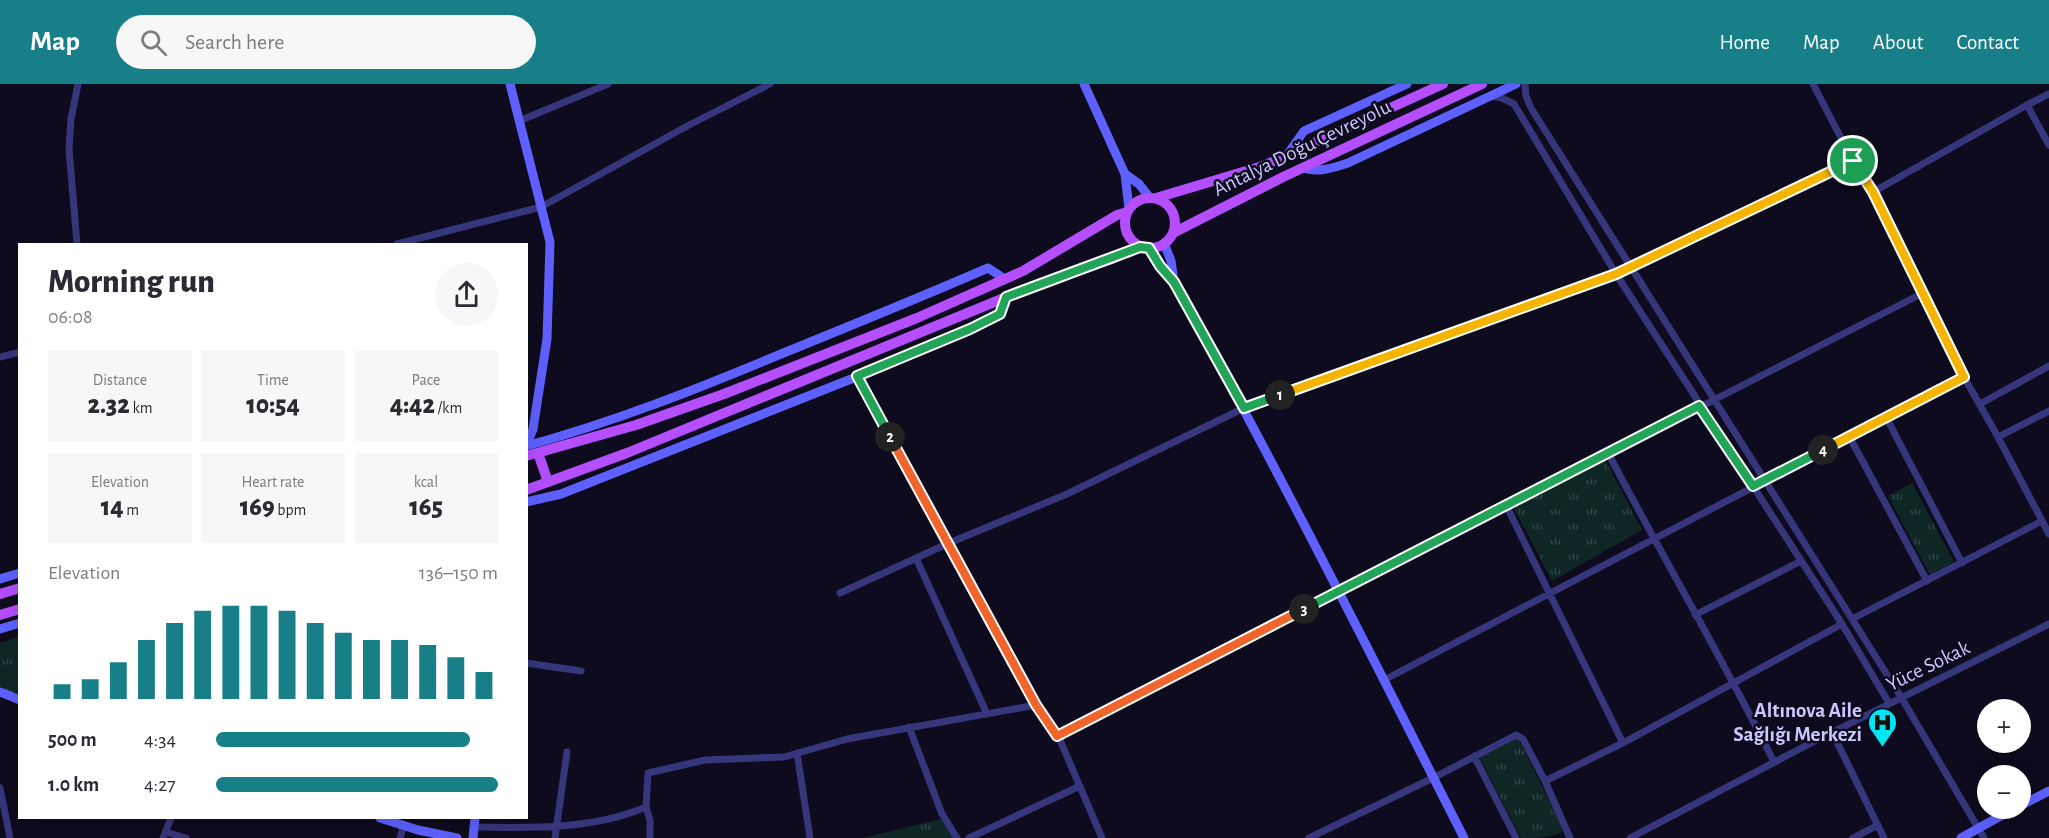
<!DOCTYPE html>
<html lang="en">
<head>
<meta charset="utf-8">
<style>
  body { margin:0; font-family:"Alegreya Sans",sans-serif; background:#f7f7f7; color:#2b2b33; height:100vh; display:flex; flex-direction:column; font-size:22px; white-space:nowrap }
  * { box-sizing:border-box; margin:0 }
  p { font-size:20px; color:#7c7c81 }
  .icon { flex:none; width:33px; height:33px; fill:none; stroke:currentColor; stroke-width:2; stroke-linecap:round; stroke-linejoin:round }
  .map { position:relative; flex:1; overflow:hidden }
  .details { position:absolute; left:18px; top:159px; width:510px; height:576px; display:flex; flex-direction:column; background:#fff; border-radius:0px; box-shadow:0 6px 24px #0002 }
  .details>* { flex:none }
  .tools { position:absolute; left:1977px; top:615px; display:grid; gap:12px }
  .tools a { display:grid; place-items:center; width:54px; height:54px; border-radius:50%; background:#fff; box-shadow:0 6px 24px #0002; font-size:30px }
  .pin { position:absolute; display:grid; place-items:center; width:51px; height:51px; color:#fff; margin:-26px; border:3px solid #fff; border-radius:50%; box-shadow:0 2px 6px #0007 }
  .km { position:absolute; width:30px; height:30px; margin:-15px; border-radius:50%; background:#222; color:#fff; font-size:16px; line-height:30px; text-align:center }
  .round { display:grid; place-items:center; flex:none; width:63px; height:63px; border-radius:32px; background:#f7f7f7 }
  .summary { display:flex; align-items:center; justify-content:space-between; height:102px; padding:0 30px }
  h1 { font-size:33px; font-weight:800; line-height:45px }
  .figures { display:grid; grid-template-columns:repeat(3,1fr); gap:9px; height:102px; padding:6px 30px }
  .figures div { display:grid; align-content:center; border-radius:0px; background:#f7f7f7; text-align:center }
  .figures b { font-size:26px; font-weight:800 }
  .figures small { font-size:16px; font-weight:400 }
  .figures p { font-size:16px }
  .chart { height:168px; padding:12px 30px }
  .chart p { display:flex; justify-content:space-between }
  .chart svg { width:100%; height:108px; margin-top:6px; stroke:#187f89; stroke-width:6 }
  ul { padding:0 30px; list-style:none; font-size:20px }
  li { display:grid; grid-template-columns:96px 72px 1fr; align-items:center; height:45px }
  li i { height:15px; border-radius:8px; background:#187f89 }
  header { display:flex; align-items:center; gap:36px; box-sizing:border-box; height:84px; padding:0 30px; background:#187f89; color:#fff }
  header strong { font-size:28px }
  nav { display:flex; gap:33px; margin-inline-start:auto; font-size:21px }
  .search { width:420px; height:54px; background:#f7f7f7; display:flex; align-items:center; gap:15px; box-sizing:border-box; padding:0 21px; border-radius:33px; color:#7c7c81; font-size:22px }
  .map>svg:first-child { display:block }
</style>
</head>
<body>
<header>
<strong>Map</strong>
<div class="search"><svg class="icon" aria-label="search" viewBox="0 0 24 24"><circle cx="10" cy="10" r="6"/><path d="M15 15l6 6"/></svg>Search here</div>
<nav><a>Home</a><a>Map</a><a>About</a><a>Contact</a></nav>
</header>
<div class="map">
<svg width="2049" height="754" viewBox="0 0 2049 754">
  <defs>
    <pattern id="grass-tufts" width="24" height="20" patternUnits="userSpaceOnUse" patternTransform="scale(1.5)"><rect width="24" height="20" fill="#0e2725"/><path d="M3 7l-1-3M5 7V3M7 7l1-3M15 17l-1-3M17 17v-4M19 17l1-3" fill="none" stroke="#304546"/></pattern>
  </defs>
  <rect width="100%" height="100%" fill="#0d0b1d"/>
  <path fill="url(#grass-tufts)" d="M1605,375L1642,446L1552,497L1513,422Z
    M1912,399L1954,478L1930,491L1888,412Z
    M19,552V613L6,610L0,603V559Z
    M1515,654H1518L1564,746C1555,754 1535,754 1521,754L1480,674L1482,671Z
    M941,735L953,754H863Z"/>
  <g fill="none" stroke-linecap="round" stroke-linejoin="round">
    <path stroke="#36367c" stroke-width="7" d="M1525,0L1526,12L1531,24L1901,613L1984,754
      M1813,0L1853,77L1873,108L1964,293L1998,353L2049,450
      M1490,12L1502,14L1514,20L1616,190L1842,540L1889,619
      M2027,21L2049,10
      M519,37L608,0
      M1873,108L2027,21L2049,61
      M77,160L69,65L71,35L78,0
      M397,160L541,123L689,41L770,0
      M0,273L20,268
      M857,292L1036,621
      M1980,320L2049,282
      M1886,333L1962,479
      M1849,352L1927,497
      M1998,353L2049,327
      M1608,369C1662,472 1722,573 1774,678
      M1506,421L1623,659
      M916,474L987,630
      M840,509L949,459L1067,410L1244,324L1616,190L1853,77
      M1695,531L1801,477
      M1852,535L2042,437
      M526,579L581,587
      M1384,596L1964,293
      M909,643L942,730L957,754
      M1832,648L1884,754
      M1057,652L1923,209
      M797,669L810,754
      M1474,672L1516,754
      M0,704L10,754
      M646,723L650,736V754
      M473,743C530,744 592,746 646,723L648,689L705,676L784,673L847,655L1036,621L1045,637L1060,656L1102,754
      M166,748L186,754
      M163,754L171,734
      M400,754L404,741
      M555,754L567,668
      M969,754L1080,702
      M1309,754L1433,694L1516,651L1523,655L1545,697
      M1570,754L1545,697L1623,659L1842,540
      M1630,754L1811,659L2049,540
      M1853,754L1878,741"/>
    <path stroke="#5e61ff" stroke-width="9" d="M510,0L550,158L547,255L533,345L526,362
      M1084,0L1125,90L1129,125
      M1287,71L1304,47L1407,0
      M1303,84C1319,89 1332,84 1348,79L1516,0
      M1125,90L1139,100L1150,114
      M1164,159L1171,177L1174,198
      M1149,164L1160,182L1174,198C1276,381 1369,567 1464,754
      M526,362C614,338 697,305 781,270C850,242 919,214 988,184L1005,195
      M526,418L561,410L889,280L970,245L1000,230L1006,214
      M0,495L20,489
      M0,545L20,539
      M0,608L20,616
      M2020,722L2049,707
      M380,734L418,746L457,754
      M473,754L475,734
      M1961,754L2015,724"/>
    <path stroke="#b54eff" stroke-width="10" d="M1156,114L1263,82L1443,0
      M1125 139a25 25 0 1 1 50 0a25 25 0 1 1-50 0Z
      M1173,149L1283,93L1482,0
      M538,369L548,398
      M526,372L636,341L724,310L917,234L1023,187L1117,131L1127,128
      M526,406L627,369L1038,200L1112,175L1140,163
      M0,510L20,504
      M0,531L20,525"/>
  </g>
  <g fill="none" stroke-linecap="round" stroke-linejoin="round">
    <defs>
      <path id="split-1" d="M1280,311L1616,190L1853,77"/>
      <path id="split-2" d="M890,353L857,292L970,245L1000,230L1006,213L1140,163L1149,164L1160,182L1174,198L1244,324L1280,311"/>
      <path id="split-3" d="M890,353L1036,621L1057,652L1304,525"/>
      <path id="split-4" d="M1304,525L1699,322L1753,402L1823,366"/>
      <path id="split-5" d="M1823,366L1964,293L1873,108L1853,77"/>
    </defs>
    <use href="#split-1" stroke="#fff" stroke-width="12"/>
    <use href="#split-2" stroke="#fff" stroke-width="12"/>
    <use href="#split-3" stroke="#fff" stroke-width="12"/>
    <use href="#split-4" stroke="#fff" stroke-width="12"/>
    <use href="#split-5" stroke="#fff" stroke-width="12"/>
    <use href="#split-1" stroke="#f5b400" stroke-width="8"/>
    <use href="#split-2" stroke="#22a559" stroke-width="8"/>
    <use href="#split-3" stroke="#f0652b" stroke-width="8"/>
    <use href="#split-4" stroke="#22a559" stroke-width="8"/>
    <use href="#split-5" stroke="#f5b400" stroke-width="8"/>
  </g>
  <defs>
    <symbol id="hospital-pin" viewBox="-11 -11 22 30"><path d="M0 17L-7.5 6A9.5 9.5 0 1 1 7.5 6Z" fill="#00e5f2" stroke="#0d0b1d"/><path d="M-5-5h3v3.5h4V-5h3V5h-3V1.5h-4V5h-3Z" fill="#111"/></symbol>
  </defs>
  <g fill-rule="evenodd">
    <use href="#hospital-pin" x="1866" y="622" width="33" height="45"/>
  </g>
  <g text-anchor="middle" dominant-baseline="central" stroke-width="5" stroke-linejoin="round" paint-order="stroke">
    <g font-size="21" fill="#cbc7ff" stroke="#0d0b1d">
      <text transform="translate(1302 64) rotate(-26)">Antalya Doğu Çevreyolu</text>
      <text transform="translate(1928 582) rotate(-26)">Yüce Sokak</text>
    </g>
    <g font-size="21" font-weight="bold" fill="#cbc7ff" stroke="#0d0b1d" text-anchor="end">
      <text x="1862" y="626">Altınova Aile<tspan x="1862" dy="24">Sağlığı Merkezi</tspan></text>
    </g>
  </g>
</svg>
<div class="tools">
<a>+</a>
<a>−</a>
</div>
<div class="pin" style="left:1853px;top:77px;background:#1e9e55"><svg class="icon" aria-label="arrive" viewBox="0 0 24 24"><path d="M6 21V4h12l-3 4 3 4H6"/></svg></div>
<b class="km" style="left:1280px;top:311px">1</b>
<b class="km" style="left:890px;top:353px">2</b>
<b class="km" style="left:1304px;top:525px">3</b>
<b class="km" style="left:1823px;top:366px">4</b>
<section class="details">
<div class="summary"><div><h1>Morning run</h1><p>06:08</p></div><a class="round"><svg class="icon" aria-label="share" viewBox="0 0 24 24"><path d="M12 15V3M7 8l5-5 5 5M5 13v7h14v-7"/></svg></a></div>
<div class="figures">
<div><p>Distance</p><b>2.32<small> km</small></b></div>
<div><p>Time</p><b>10:54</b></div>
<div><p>Pace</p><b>4:42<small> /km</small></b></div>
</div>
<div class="figures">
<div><p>Elevation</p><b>14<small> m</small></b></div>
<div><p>Heart rate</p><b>169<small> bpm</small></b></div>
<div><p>kcal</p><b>165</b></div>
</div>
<div class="chart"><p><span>Elevation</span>136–150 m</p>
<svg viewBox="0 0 160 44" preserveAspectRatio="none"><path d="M5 44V38M15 44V36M25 44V29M35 44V20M45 44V13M55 44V8M65 44V6M75 44V6M85 44V8M95 44V13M105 44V17M115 44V20M125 44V20M135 44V22M145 44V27M155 44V33"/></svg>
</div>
<ul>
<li><b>500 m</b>4:34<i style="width:90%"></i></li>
<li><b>1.0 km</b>4:27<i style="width:100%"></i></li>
</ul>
</section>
</div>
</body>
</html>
